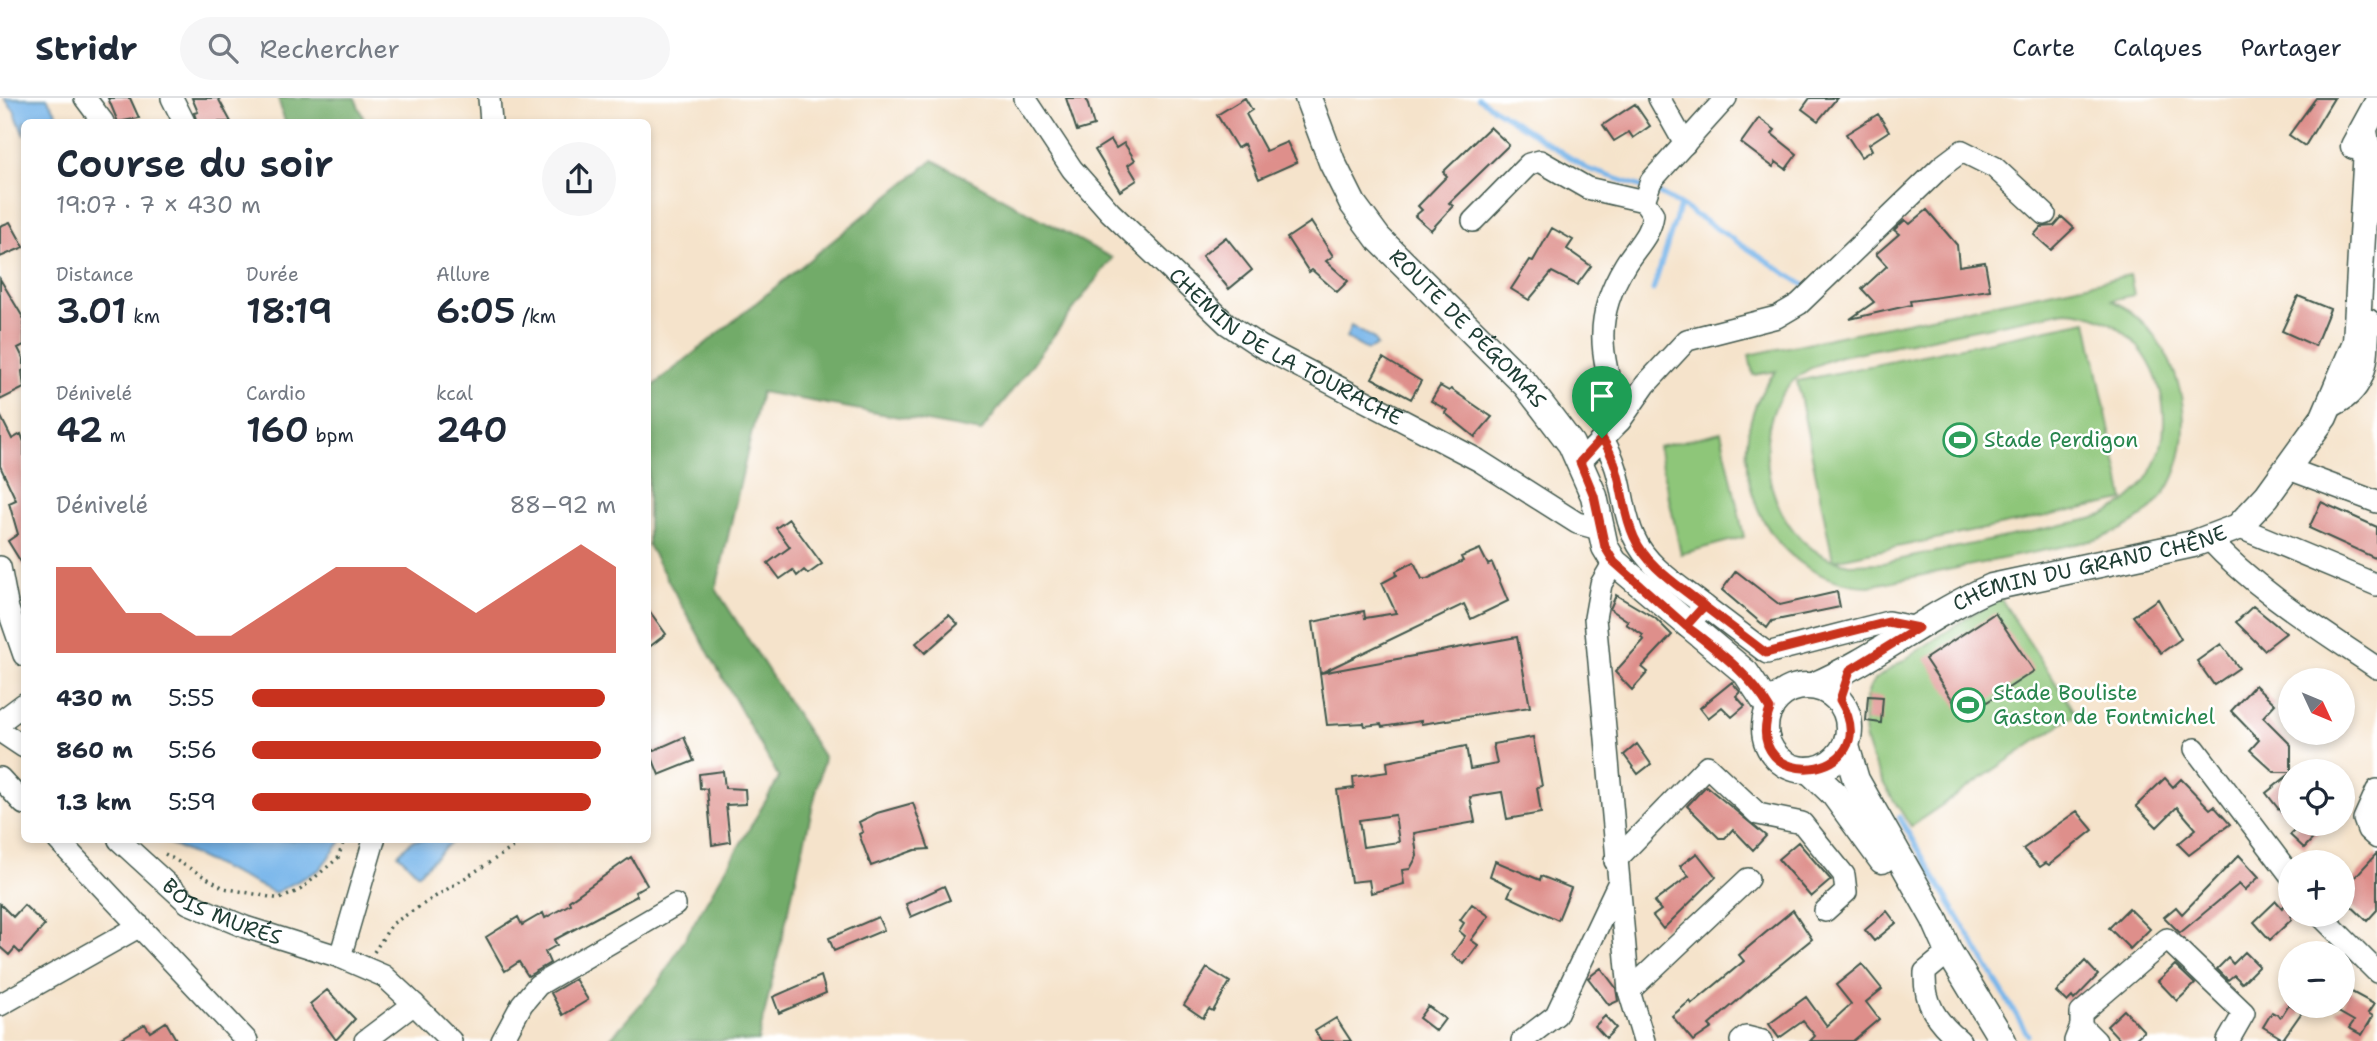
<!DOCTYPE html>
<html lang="fr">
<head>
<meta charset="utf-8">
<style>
  body { margin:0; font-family:"Shantell Sans",sans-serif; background:#f6f6f7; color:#1f2937; height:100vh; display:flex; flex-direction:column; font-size:26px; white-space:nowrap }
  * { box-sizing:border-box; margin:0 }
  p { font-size:23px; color:#747a83 }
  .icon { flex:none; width:38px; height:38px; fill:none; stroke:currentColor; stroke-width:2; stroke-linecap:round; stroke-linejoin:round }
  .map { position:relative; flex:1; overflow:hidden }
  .details { position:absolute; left:21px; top:21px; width:630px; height:724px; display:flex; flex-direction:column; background:#fff; border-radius:10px; box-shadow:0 4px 10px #0003 }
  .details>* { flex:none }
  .needle { width:46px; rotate:134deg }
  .fabs { position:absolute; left:2278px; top:570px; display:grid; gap:14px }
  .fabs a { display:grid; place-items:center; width:77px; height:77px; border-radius:50%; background:#fff; box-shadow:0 4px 10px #0003; font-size:35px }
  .pin { position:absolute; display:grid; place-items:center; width:60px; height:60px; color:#fff; margin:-72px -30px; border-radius:50% 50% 50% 0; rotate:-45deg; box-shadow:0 0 7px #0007 }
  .pin .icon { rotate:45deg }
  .round { display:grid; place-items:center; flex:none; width:74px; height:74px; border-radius:37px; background:#f6f6f7 }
  .head { display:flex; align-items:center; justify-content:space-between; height:119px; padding:0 35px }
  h1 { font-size:38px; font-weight:600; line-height:52px }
  .figures { display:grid; grid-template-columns:repeat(3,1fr); gap:10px; height:119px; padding:7px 35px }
  .figures div { display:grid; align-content:center }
  .figures b { font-size:35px; font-weight:600 }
  .figures small { font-size:19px; font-weight:400 }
  .figures p { font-size:19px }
  .chart { height:196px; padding:14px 35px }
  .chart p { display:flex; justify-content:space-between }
  .chart svg { width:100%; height:126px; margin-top:7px; fill:#c8321e; opacity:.7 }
  ul { padding:0 35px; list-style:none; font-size:23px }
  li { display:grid; grid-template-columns:112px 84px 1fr; align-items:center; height:52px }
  li i { height:18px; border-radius:9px; background:#c8321e }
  header { display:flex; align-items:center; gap:42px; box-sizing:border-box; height:98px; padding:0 35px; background:#fff; border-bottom:2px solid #e0e1e3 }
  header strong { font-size:33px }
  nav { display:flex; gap:38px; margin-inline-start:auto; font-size:24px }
  .search { width:490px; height:63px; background:#f6f6f7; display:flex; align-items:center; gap:18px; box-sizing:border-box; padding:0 24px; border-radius:38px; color:#747a83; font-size:26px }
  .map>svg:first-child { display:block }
</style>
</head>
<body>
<header>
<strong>Stridr</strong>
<div class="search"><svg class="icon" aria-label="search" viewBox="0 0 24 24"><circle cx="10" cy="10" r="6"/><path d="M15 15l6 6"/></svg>Rechercher</div>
<nav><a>Carte</a><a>Calques</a><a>Partager</a></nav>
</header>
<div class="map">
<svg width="2377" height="943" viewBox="0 0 2377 943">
  <rect width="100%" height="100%" fill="#fff"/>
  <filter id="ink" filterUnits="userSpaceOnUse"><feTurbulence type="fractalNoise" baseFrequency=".0143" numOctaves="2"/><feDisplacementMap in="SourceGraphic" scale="14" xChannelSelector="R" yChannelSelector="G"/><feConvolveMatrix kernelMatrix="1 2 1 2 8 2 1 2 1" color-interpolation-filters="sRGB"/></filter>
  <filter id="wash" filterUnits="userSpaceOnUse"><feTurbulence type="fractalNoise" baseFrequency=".00686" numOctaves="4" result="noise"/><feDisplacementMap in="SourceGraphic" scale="28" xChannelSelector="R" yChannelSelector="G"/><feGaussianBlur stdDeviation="1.57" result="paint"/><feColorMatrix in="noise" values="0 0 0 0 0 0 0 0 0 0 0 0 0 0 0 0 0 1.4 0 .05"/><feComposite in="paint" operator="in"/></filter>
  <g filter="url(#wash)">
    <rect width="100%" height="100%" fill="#f5e3cb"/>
    <path fill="#8ec679" stroke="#568256" stroke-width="2" fill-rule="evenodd" d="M2130,177L2134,197L2112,202C2181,236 2208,342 2159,403C2143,423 2119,434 2095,442L1869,488C1761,484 1710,353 1776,273L1753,277L1749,257ZM2066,213C2177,218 2205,387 2091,421L1883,465L1849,466L1834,462L2124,402L2087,223L1797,283L1833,462C1773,440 1748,349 1782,296C1796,275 1818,265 1841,258Z
      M1721,334L1744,439L1681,456L1658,349Z
      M2001,501L2076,616L1911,728C1883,688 1844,630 1874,582L1976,514Z"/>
    <path fill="#72ab69" stroke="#48744e" stroke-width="2" d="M278,0H355L365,24H285Z
      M933,62L1112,160L981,334L761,294L716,491L824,660L758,943H608L657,888L779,680L648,447V292Z"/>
    <path fill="#77b5ea" stroke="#4b798f" stroke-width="2" d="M4,0H47L62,24H24V38L14,12Z
      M1351,228L1374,241L1377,248L1367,252L1346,240Z
      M162,742H342L319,772L275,795Z
      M413,742H453L418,776L398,756Z"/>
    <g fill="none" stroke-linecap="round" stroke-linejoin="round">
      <path stroke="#77b5ea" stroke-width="5" d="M1478,0L1588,71L1645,90
        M1680,107L1804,187
        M1653,192L1680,107L1654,93
        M1899,719L2028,937"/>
    </g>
    <g id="blocks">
      <path fill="#de8f8b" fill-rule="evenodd" d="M108,0H130L139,20L118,24Z
        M192,0H218L231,24H197L194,15L198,14Z
        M1066,0H1086L1094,28L1077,33Z
        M1245,0L1252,12L1246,16L1266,53L1287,44L1297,64L1259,81L1244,46L1237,50L1217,17Z
        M1810,0H1837L1818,23L1802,11Z
        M2316,0H2334L2305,48L2289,37Z
        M1635,6L1650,28L1633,40L1629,34L1614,43L1603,27Z
        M1878,16L1889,33L1869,46L1872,52L1861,59L1846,36Z
        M1759,20L1775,32L1772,36L1797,56L1786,71L1776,64L1773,69L1741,45Z
        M1490,29L1509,47L1449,105L1453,108L1431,132L1415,118L1422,112L1418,108L1447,78L1443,74Z
        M1111,42L1116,50L1124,45L1135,62L1128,67L1137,82L1120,93L1095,52Z
        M1927,112L1957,147L1959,168L1985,164L1990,192L1910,203L1911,207L1850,221L1874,204L1862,191L1887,168L1876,156L1899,136L1894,132L1905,122L1910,126Z
        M2062,119L2074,130L2051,152L2034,137L2041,129L2054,128Z
        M10,124L24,149L0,159V128Z
        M1311,124L1333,158L1326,163L1348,183L1337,194L1312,172L1309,174L1287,140Z
        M1552,130L1573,142L1567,151L1591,168L1577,187L1552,174L1529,202L1511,191L1530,162L1533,163Z
        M1226,139L1252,172L1229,191L1202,158Z
        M0,181L24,221V247L18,250L24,262V272L22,273L24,290L0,302Z
        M2298,198L2330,211L2315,248L2282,233Z
        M1383,260L1421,283L1411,301L1372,280Z
        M1440,288L1449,293L1451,291L1492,319L1475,339L1445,315L1447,312L1431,303Z
        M0,317L12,341L21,336L24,344V469L8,443L18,436L9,405L16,402L0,368Z
        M2321,404L2377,429V461L2309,430Z
        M789,421L822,466L808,476L804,472L797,478L793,472L780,481L768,465L790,449L776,430Z
        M1480,451L1488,467L1492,465L1508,503L1471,521L1464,506L1321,575L1517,539L1530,609L1421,626V623L1382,629L1381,626L1365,628L1364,625L1327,627L1313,524L1364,513L1365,520L1396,515L1382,485L1397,477L1396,473L1414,464L1422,481H1427L1463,463L1461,459Z
        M1736,473L1780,507L1837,494L1840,509L1772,523L1767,530L1722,492Z
        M1616,497L1655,520L1672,537L1642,569L1648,574L1632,592L1615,574L1644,542L1641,540L1643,537L1626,526L1628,523L1610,511Z
        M2158,501L2181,541L2161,555L2133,518Z
        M2253,508L2286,535L2264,552L2236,524Z
        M648,511L666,536L648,550Z
        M1995,515L2034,573L1964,619L1925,561Z
        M949,517L958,526L925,555L916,545Z
        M2221,546L2239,570L2214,587L2197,563Z
        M1732,584L1740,594L1736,598L1745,608L1732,619L1722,609L1708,620L1700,610Z
        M2255,587L2275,606L2263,619L2291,647V674H2274L2250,652L2259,642L2231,613Z
        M1868,598L1883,599L1881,625L1866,623Z
        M684,639L694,663L659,677L650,654Z
        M1533,639L1542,688L1537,689L1541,715L1507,721L1502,694L1470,699L1475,724L1414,735L1417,758L1410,771L1402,772L1404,786L1371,795L1369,782L1351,784L1337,692L1354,690L1353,679L1388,674L1387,664L1466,648L1470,671L1497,666L1493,646ZM1395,717L1399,744L1363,749L1359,722Z
        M1637,646L1651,666L1638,676L1624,657Z
        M723,673L725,690L745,691L746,706L726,707L730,744L712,747L707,691L700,690L699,676Z
        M2291,675V706L2281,714L2266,695Z
        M2165,680L2173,689L2181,681L2210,711L2214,708L2230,726L2189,757L2178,746L2196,731L2177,709L2157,729L2136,708Z
        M1706,688L1766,738L1753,752L1733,731L1725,740H1719L1687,708Z
        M913,705L929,751L915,752L871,768L859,736L863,734L859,724L877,715Z
        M2077,713L2093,732L2049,767L2046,765L2040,769L2023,751Z
        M2300,726H2327L2304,750L2290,737Z
        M1798,744L1831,782L1811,799L1778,761Z
        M1697,755L1716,779L1663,831L1653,818L1661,812L1654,804L1689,778L1680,768Z
        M2377,755V812L2367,823L2343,800V792Z
        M2239,757L2259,779L2245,792L2239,786L2180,835L2164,819L2176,809L2182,816Z
        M631,759L647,787L635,794L637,798L554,842L557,847L545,854L550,865L528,878L519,864L505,873L486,839L518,819L522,827L543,815L545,820L570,806L569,803Z
        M1495,763L1540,782L1541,778L1571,790L1558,822L1508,798L1512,789L1490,778Z
        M944,788L950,802L911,819L906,806Z
        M2291,802V822L2270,842L2254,824L2276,803L2282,810Z
        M0,806L13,819L24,807L45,827L20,855L15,850L9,857L0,849Z
        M1472,806L1489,818L1471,842L1478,847L1464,866L1452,857L1465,838L1459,833L1464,825L1460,822Z
        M2129,810L2150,831L2130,851L2109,830Z
        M1793,812L1812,841L1759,884L1709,927L1712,930L1693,943L1672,918L1690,903L1692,906L1744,863L1739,857Z
        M1887,813L1896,825L1874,843L1865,832Z
        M878,819L884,832L834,853L829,840Z
        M2245,854L2259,868L2242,885L2234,877L2228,882L2217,871L2228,860L2233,866Z
        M2085,863L2098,877L2074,902L2072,899L2067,904L2056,894Z
        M1862,866L1882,891L1866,904L1879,921L1853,943H1810L1815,938L1803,923L1779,940L1769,926L1806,899L1827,928L1851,906L1836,887Z
        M2175,867L2195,886L2177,903L2158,883Z
        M1207,870L1230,884L1213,913L1209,911L1203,920L1184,907Z
        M1601,870L1616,890L1618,903L1609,907L1588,880Z
        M821,878L826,895L779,915L773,899Z
        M575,881L588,902L563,917L551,895Z
        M327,892L355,921L336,942L310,906Z
        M2348,892L2374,906L2368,915L2373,918L2362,937L2349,930L2354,923L2335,912L2343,908Z
        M2289,906L2302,914L2283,941L2263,929L2272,914L2281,919Z
        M1428,908L1445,921L1436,933L1419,920Z
        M2124,912L2144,933L2133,943H2121L2107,928Z
        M1605,918L1616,930L1606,940L1595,928Z
        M1336,920L1351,943H1321L1315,933Z
        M166,924L177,943H117L145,926L150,934Z"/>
    </g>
  </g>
  <g filter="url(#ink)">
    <use href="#blocks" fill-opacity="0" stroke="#3f564b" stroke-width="2"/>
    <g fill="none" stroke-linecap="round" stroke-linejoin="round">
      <defs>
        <g id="minor">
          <path d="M85,0L103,24"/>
          <path d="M172,0L184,24"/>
          <path d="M489,0L491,24"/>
          <path id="s1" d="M1025,0L1072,71L1110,114L1227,226L1260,248L1478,362L1577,425L1599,431"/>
          <path d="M1659,0L1685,46"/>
          <path d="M1473,123L1529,66L1540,63L1587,90L1644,103"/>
          <path d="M2328,310C2370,293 2367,262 2369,222"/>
          <path d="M1620,323L1646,286L1687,242L1777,219L1799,206L1942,68L1962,53L1994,69L2045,116"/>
          <path d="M1602,340C1625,376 1619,406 1634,439C1647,469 1680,488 1705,508"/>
          <path d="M1580,364L1620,323C1604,262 1589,226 1625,167C1635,150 1651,137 1653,116L1644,103L1651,83L1726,0"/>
          <path d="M2289,371L2377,404"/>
          <path d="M2238,429L2377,487"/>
          <path d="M2208,440C2257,493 2318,530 2377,570"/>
          <path d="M1614,464L1601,486L1595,520L1629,893L1644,943"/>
          <path d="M0,469L8,511L24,557"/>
          <path d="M1686,528L1705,508L1767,555L1888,524L1918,530"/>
          <path d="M0,624L24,606"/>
          <path d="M0,633L24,649"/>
          <path d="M2195,651L2291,778"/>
          <path d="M0,680L24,706"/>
          <path d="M2377,692L2364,721L2368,732L2377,740"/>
          <path d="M58,742L247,943"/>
          <path id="s2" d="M119,742L188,805L245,829L340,859"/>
          <path d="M1615,763L1707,668L1758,716L1802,725L1844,777L1846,794L1825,813"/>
          <path d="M2320,817L2377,874"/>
          <path d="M1949,854L1925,874C1924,906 1936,923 1960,943"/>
          <path d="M1629,893L1748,781"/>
          <path d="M414,906L451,943"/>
          <path d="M0,907L140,828"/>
          <path d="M2081,928L2096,943"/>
          <path d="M365,943L414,906L384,878L340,859L374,742"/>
          <path d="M502,943L522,906L538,887L675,807"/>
          <path d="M1522,943L1556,917L1617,788"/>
          <path d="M1741,943L1746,939L1762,943"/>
          <path d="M2075,943L2081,928V915L2167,841L2244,915L2228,943"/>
        </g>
        <g id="major">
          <path id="s3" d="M1308,0L1332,64L1353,106L1378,140L1526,287L1571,346L1594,398L1605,449L1614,464L1746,575L1770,611"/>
          <path d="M2354,48L2377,6"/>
          <circle cx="1807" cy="630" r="42"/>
          <path id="s4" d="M1813,588C1876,561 1929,516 1992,489L2193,446L2238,429L2267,398L2324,319L2356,244L2367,51L2364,33"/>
          <path d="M1846,648L1856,682L1934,820L1949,854L2003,943"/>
          <path d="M1809,672L1834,696L1882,762"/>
        </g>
      </defs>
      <use href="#minor" stroke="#3f564b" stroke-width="24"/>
      <use href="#major" stroke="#3f564b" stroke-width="29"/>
      <path stroke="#3f564b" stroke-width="3.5" stroke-dasharray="2 5" stroke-linecap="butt" d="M165,756L224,790L280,801L300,792L338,760L344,742
        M374,854L392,826L525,742"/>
      <use href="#minor" stroke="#fff" stroke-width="21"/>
      <use href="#major" stroke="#fff" stroke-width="26"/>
    </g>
  </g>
  <g fill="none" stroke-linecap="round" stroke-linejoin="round" filter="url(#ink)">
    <defs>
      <path id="route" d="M1602,340C1625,376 1619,406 1634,439C1647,469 1680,488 1704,508L1686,528C1718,553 1749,575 1770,611C1738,698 1890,684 1840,602L1850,572L1918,530L1888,524L1766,555L1704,508L1686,528L1614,464L1605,449L1594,398L1580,364L1602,340"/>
    </defs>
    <use href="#route" stroke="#fff" stroke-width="14"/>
    <use href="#route" stroke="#c8321e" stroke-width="9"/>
  </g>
  <defs>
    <symbol id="stadium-ring" viewBox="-11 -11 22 22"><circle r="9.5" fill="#fff" stroke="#2e9e5b" stroke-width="1.5"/><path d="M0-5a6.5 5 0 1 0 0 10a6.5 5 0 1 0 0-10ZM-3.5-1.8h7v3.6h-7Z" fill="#2e9e5b"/></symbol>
  </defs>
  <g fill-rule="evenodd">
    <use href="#stadium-ring" x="1941" y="323" width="38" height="38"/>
    <use href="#stadium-ring" x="1949" y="588" width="38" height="38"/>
  </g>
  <g text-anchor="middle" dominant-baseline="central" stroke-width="5" stroke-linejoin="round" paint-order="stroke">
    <g font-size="21" fill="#1f3d34" stroke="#fff">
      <text stroke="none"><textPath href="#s3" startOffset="285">ROUTE DE PÉGOMAS</textPath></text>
      <text stroke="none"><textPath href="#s1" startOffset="366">CHEMIN DE LA TOURACHE</textPath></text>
      <text stroke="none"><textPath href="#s4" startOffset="304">CHEMIN DU GRAND CHÊNE</textPath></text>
      <text stroke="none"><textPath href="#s2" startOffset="128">BOIS MURÉS</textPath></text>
    </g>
    <g font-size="21" fill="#27864d" stroke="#fff" text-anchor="start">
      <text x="1984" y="342">Stade Perdigon</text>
      <text x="1993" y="595">Stade Bouliste<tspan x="1993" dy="24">Gaston de Fontmichel</tspan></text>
    </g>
  </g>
</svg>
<div class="fabs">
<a><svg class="needle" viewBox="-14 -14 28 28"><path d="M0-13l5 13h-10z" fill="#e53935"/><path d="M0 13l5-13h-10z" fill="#747a83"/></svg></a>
<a><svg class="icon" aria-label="locate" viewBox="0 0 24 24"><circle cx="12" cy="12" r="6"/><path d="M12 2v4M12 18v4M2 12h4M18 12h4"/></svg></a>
<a>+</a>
<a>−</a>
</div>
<div class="pin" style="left:1602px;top:340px;background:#1e9e55"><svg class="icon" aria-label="arrive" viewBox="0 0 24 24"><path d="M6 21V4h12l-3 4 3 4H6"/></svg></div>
<section class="details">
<div class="head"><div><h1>Course du soir</h1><p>19:07 · 7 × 430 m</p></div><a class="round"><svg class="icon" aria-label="share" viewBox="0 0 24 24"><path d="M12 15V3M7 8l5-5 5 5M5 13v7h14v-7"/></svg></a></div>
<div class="figures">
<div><p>Distance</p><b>3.01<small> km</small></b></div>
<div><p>Durée</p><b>18:19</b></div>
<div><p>Allure</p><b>6:05<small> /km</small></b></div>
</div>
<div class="figures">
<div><p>Dénivelé</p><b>42<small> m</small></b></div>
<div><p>Cardio</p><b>160<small> bpm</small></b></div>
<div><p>kcal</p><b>240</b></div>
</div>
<div class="chart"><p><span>Dénivelé</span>88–92 m</p>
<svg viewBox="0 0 160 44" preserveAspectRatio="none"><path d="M0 44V14L10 14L20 30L30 30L40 38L50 38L60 30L70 22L80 14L90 14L100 14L110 22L120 30L130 22L140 14L150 6L160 14V44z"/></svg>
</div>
<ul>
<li><b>430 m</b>5:55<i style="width:97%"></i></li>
<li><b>860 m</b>5:56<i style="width:96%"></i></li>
<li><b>1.3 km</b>5:59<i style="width:93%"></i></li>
</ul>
</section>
</div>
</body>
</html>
